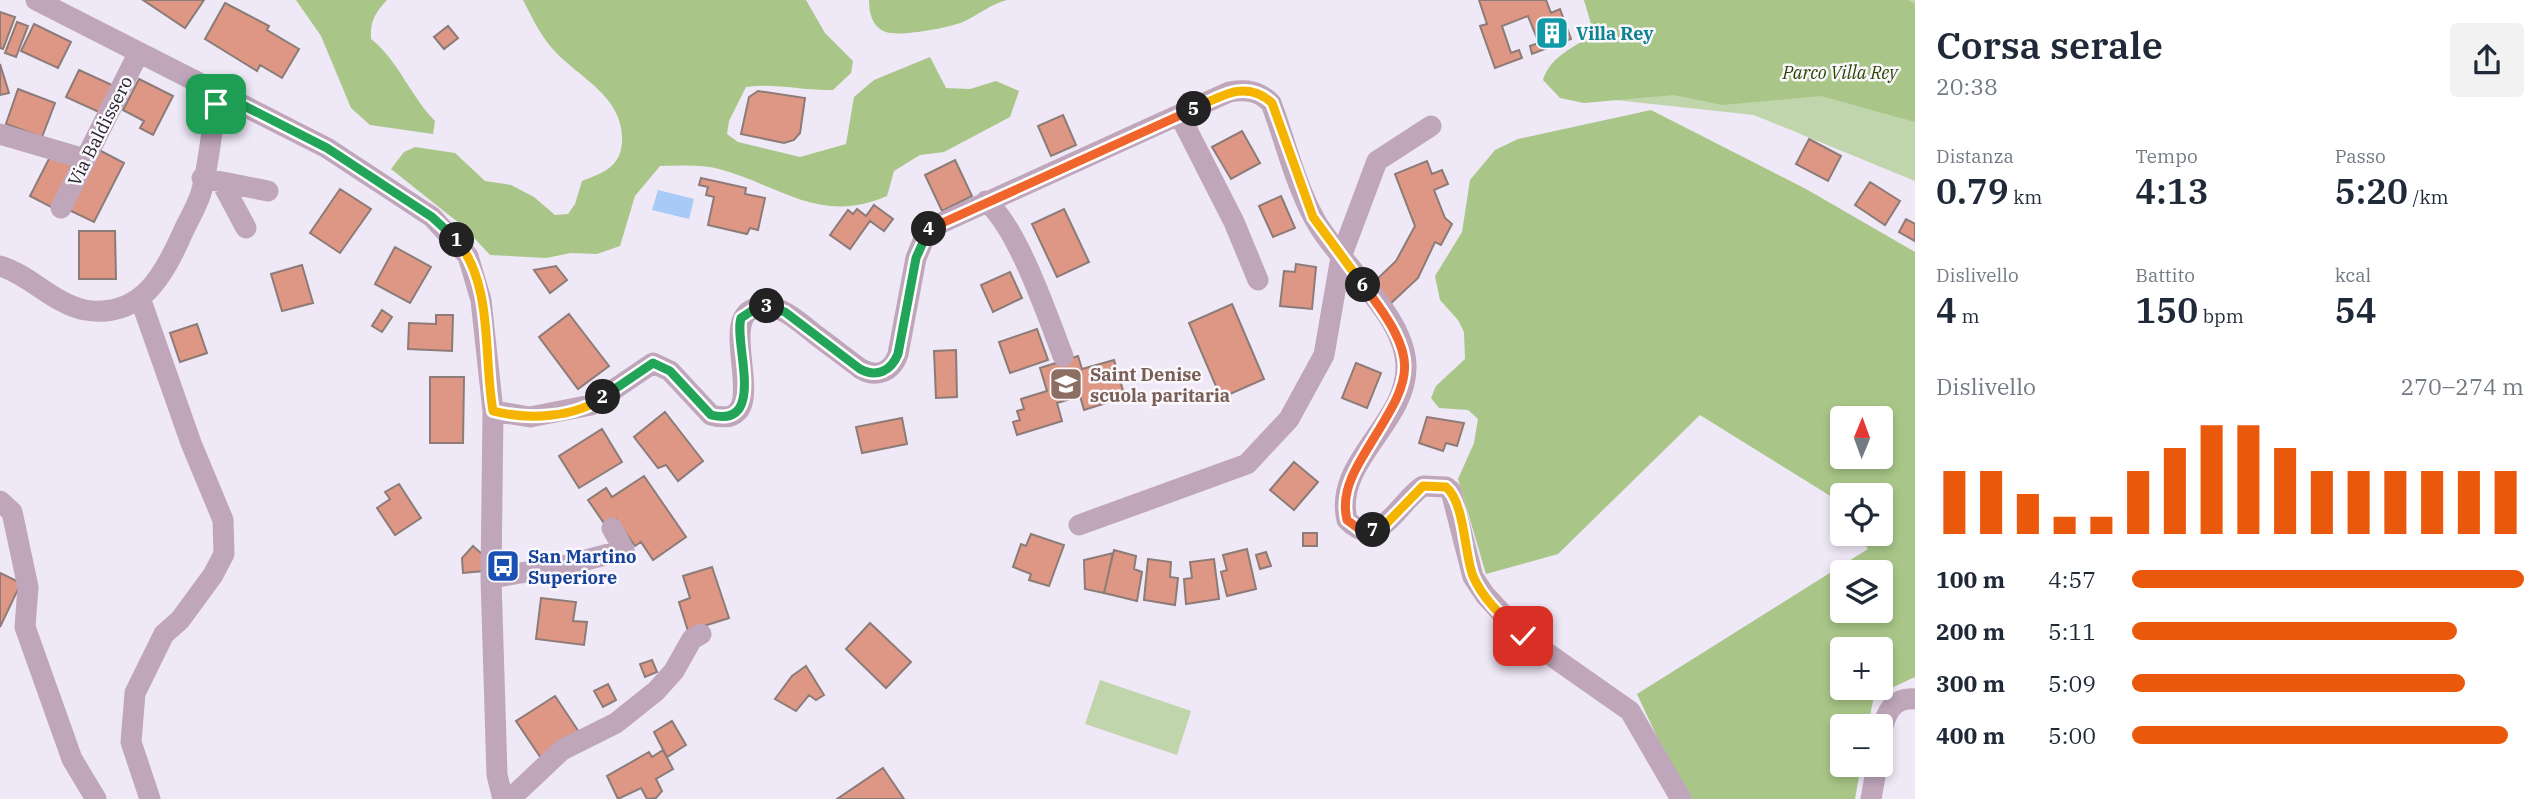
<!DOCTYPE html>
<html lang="it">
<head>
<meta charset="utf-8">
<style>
  body { margin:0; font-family:"IBM Plex Serif",serif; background:#f2f2f3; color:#1f2937; height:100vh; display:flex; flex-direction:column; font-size:26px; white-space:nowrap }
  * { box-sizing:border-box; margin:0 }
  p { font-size:23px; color:#747a83 }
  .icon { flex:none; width:38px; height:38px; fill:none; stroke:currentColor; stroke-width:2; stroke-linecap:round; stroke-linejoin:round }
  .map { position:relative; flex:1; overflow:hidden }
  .panel { display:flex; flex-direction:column; background:#fff; width:630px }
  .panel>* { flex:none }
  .needle { width:46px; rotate:1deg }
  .tools { position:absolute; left:1830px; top:406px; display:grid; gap:14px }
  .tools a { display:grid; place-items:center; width:63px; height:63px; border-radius:7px; background:#fff; box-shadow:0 4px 10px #0003; font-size:35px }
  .pin { position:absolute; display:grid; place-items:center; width:60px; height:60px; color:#fff; margin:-30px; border-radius:14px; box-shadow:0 4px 10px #0006 }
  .km { position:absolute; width:35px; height:35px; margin:-18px; border-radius:50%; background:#222; color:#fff; font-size:19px; line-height:35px; text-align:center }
  .round { display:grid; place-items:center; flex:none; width:74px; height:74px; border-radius:7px; background:#f2f2f3 }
  .summary { display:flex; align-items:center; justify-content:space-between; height:119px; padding:0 21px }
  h1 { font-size:38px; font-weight:600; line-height:52px }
  .figures { display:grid; grid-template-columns:repeat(3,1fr); gap:10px; height:119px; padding:7px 21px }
  .figures div { display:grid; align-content:center }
  .figures b { font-size:35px; font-weight:600 }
  .figures small { font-size:19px; font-weight:400 }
  .figures p { font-size:19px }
  .chart { height:196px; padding:14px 21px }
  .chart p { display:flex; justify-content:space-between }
  .chart svg { width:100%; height:126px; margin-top:7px; stroke:#ea580c; stroke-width:6 }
  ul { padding:0 21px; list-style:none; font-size:23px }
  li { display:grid; grid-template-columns:112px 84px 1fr; align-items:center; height:52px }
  li i { height:18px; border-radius:9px; background:#ea580c }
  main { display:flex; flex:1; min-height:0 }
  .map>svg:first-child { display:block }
</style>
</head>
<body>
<main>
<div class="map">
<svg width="1915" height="799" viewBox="0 0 1915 799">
  <rect width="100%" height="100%" fill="#efe8f7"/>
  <path fill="#c1d5ac" d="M1584,0H1915V181L1754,115L1615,100Z
    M1100,680L1191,711L1177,755L1085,724Z"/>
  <path fill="#a9c688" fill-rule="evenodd" d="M296,0H387C375,13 370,21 371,39C398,60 411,97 435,121L433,134L370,125L351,108L321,36Z
    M523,0H806L825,33L853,61L851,73L833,90C803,91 776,83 746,87L729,121L727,134L738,142L800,157L846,144L854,97L874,80L930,57L946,88L970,89L996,81L1019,91L1010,117L944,152L920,155L894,171L887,196C821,225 781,186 719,169C701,164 678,166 660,166L635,196L620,246L597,254L571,253L546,258L490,255L464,227L391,169L404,152L415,147L455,153L485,181L511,185L534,197L555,215L568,214L575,204L582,181C603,173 620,167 622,143C625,95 577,78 551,47C539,33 531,15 523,0Z
    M869,0H1007C991,4 978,15 963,22C948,28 900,37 886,32C872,27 869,13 869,0Z
    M1584,0H1908L1915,4V122L1821,96L1722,105L1674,95L1584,103L1560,98L1543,80C1550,56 1575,47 1594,34Z
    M1651,110L1806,189L1915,252V677L1874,696L1868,726H1843V765H1861L1855,799H1686L1637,694L1868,549L1858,534H1881V495H1843V512L1832,497L1700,415L1558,554L1486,574L1458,479L1474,443L1478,419L1468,410L1439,408L1431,398L1436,386L1465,359L1464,332L1458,320L1440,300L1435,276L1462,232L1470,180L1495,150L1518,139ZM1843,418H1881V457H1843ZM1843,572H1881V611H1843ZM1843,649H1881V688H1843Z"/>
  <path fill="#a7caf6" d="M658,190L694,199L689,219L652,210Z"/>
  <path fill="#df9785" stroke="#8c7b77" stroke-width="2" d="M143,0H204L185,28Z
    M1479,0H1546L1551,13L1560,9L1571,39L1532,54L1530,46L1539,43L1528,16L1502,26L1511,53L1519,50L1522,58L1495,68L1480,26L1487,24Z
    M225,3L269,26L267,30L299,49L282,78L260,65L257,71L205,39Z
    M0,12L15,17L3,49L0,48Z
    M17,22L28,26L16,57L5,53Z
    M34,24L71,42L58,68L21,51Z
    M448,26L458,38L444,49L434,37Z
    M0,64L9,93L0,95Z
    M79,70L114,86L101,113L66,97Z
    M139,79L173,96L153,135L140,128L144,121L123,110Z
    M18,89L55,103L42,137L6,124Z
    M758,91L805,98L800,133L794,140L784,143L741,134L749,97Z
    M1063,115L1076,145L1051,156L1038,126Z
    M1242,131L1260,163L1231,179L1212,147Z
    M1809,139L1841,156L1828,181L1796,164Z
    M99,150L124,163L94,222L69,210Z
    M53,151L77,162L53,208L30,196Z
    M955,160L972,196L942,211L925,175Z
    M1427,161L1432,174L1442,170L1448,184L1434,190L1445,218L1452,224L1441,245L1435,242L1418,278L1389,305L1371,285L1396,261L1415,226L1395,174Z
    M701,178L746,188L745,194L765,198L758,230L750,228L747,234L708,225L714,197L706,195L708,187L699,185Z
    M1870,182L1900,201L1885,225L1855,205Z
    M340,189L371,209L340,253L310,233Z
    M1281,196L1295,228L1273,237L1259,206Z
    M874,205L893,219L884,231L870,221L850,249L830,235L848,210L853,214L857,209L866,216Z
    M1064,209L1089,262L1057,277L1032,224Z
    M1906,219L1915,224V241L1899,232Z
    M79,231H115L116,279H79Z
    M395,247L431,267L410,303L375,284Z
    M1296,264L1316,267L1312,309L1280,306L1284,271L1295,272Z
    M302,265L313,303L282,311L271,274Z
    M556,266L567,280L550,293L534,270Z
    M1010,272L1022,298L993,312L981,285Z
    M1232,304L1264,379L1221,398L1189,323Z
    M382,310L392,317L382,332L372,326Z
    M569,314L609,366L578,389L539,337Z
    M436,315H453L452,351L408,349L409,323L436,324Z
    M197,324L207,353L180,362L170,333Z
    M1037,329L1048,360L1010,373L999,342Z
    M956,350L957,397L936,398L934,351Z
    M1078,356L1082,369L1114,360L1125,397L1084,410L1080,396L1057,403L1062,421L1017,435L1013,422L1020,420L1017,411L1024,409L1021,399L1047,391L1040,368Z
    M1356,363L1381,373L1367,408L1342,398Z
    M430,377H464L463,443H430Z
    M665,412L703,461L678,481L666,465L658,468L634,437Z
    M1427,417L1464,423L1457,446L1446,443L1443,451L1419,443Z
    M902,418L907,444L862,453L856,427Z
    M602,429L622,462L579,488L559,456Z
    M1294,462L1318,482L1294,510L1270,490Z
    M644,476L686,537L653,560L641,542L635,546L616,519L606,526L588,500L606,488L612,497Z
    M399,484L421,518L395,535L377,508L390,499L385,492Z
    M1303,533H1317V546H1303Z
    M1031,534L1064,545L1049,586L1029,580L1031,574L1013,567L1021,544L1026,546Z
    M473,546L483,555L484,571L463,573L462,558Z
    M1247,549L1256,589L1227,596L1221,572L1227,570L1223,555Z
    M1114,550L1136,556L1134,569L1142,572L1137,601L1104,593Z
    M1266,552L1271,566L1260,569L1256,555Z
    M1113,553L1104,593L1085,589L1084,560Z
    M1148,559L1171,562L1170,577L1178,578L1175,605L1144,600Z
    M1214,559L1219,599L1186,604L1184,579L1192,578L1190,562Z
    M712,567L729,618L688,631L679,602L690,598L683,576Z
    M0,573L21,583L0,627Z
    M541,598L576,602L573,621L587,622L584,645L536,639Z
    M870,623L911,662L886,688L846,649Z
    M652,660L657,672L645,677L640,664Z
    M806,666L824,695L816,700L809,695L796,711L775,699L792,676Z
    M608,684L616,700L603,707L594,691Z
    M555,696L579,732L541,758L516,721Z
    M672,721L686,745L667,757L654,732Z
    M663,750L673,769L656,779L662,791L656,798L647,799L641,788L618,799L607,776L649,752L652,757Z
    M883,768L904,799H837Z"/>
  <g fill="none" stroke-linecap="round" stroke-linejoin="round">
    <path stroke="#bfa6bb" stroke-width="21" d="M36,0L327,148L432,217L468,256L481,300L493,411L491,578L497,775L503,799
      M1180,116L1234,222L1258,280
      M0,134L85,159
      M202,178L268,191
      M222,183L246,228
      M986,201C1018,228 1047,315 1063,356
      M61,208L138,54
      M0,266C30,275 54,304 85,310C141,319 164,275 183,232C189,219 197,206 201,193C210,161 211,126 219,93
      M140,298L191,443L223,520L224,554L213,575L180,620L164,634L135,693L131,742L150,799
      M493,411L530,417L591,405L653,363L670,371L711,415C776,432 718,327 751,310C775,297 799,322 817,336C832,347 846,358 861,369C877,378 892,372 898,354L916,258L928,229L1229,92C1247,89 1259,91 1271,103C1285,140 1295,183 1314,218C1338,263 1404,313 1406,365C1408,423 1333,461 1347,520C1379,553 1400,500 1423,486L1446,487L1451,491L1473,577L1485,595L1523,636L1630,711L1681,799
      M0,501L12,512L28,587L25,627L72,759L96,799
      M1079,525L1247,464L1289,419L1324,355L1341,257L1377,161L1431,126
      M491,578L567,565L624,550L612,528
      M1881,736C1884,716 1891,697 1915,699
      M510,799L562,750L616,723L656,691L674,671L692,639L701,634
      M1871,799L1877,765"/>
  </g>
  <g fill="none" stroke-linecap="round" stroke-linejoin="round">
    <defs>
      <path id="split-1" d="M216,104L219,93L327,148L432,217L457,240"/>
      <path id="split-2" d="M457,240C494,287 483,355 493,411C527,420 575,418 603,397"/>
      <path id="split-3" d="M603,397L653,363L670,371L711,415C768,429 733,342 741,318L759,306H767"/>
      <path id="split-4" d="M767,306L785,312L860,369C877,378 891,371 898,354L916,258L929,229"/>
      <path id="split-5" d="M929,229L1194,109"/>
      <path id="split-6" d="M1194,109C1221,96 1247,79 1272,103L1313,217L1363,285"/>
      <path id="split-7" d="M1363,285C1429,370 1408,379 1359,463C1349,481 1342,499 1347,520L1359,529L1373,530"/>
      <path id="split-8" d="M1373,530L1385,525L1423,486L1446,487C1465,503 1464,553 1473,576C1483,600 1505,619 1523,636"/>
    </defs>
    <use href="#split-1" stroke="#fff" stroke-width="14"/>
    <use href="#split-2" stroke="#fff" stroke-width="14"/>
    <use href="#split-3" stroke="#fff" stroke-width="14"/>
    <use href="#split-4" stroke="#fff" stroke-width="14"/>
    <use href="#split-5" stroke="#fff" stroke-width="14"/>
    <use href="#split-6" stroke="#fff" stroke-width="14"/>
    <use href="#split-7" stroke="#fff" stroke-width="14"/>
    <use href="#split-8" stroke="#fff" stroke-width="14"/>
    <use href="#split-1" stroke="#22a559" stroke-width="9"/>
    <use href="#split-2" stroke="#f5b400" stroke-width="9"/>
    <use href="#split-3" stroke="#22a559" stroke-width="9"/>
    <use href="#split-4" stroke="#22a559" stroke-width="9"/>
    <use href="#split-5" stroke="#f0652b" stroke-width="9"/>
    <use href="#split-6" stroke="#f5b400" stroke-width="9"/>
    <use href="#split-7" stroke="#f0652b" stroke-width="9"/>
    <use href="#split-8" stroke="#f5b400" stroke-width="9"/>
  </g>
  <defs>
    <symbol id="building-square" viewBox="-11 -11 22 22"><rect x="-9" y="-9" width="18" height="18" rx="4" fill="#0f9aa8" stroke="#faf7fd"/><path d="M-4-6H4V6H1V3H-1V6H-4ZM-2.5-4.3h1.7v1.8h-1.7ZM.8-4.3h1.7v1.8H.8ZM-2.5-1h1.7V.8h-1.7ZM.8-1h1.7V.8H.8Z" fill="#fff"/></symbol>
    <symbol id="school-square" viewBox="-11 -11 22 22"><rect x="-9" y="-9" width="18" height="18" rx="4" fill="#8d6e63" stroke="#faf7fd"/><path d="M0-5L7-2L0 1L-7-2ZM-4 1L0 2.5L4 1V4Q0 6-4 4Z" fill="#fff"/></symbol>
    <symbol id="bus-square" viewBox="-11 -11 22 22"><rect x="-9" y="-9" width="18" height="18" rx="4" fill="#1a4fb4" stroke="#faf7fd"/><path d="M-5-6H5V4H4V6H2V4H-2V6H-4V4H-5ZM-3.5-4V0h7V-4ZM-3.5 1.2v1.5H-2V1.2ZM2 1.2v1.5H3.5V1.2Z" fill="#fff"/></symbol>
  </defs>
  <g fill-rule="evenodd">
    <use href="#building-square" x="1533" y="14" width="38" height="38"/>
    <use href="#school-square" x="1047" y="365" width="38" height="38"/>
    <use href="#bus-square" x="484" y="547" width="38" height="38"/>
  </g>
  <g text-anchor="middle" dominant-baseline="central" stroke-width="5" stroke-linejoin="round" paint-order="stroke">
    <g font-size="18" font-weight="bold" fill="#0d838f" stroke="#faf7fd" text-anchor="start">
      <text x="1576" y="33">Villa Rey</text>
    </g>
    <g font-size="18" font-style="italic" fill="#2e4700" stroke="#faf7fd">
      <text x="1840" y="72">Parco Villa Rey</text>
    </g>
    <g font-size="18" fill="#262328" stroke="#faf7fd">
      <text transform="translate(100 131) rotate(-63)">Via Baldissero</text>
    </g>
    <g font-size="18" font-weight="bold" fill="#785e54" stroke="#faf7fd" text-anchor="start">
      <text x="1090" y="374">Saint Denise<tspan x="1090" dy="21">scuola paritaria</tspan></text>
    </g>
    <g font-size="18" font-weight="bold" fill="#164399" stroke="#faf7fd" text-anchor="start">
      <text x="528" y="556">San Martino<tspan x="528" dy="21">Superiore</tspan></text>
    </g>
  </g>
</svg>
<div class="tools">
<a><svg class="needle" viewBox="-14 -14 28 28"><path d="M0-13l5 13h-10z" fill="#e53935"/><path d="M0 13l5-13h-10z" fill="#747a83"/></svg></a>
<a><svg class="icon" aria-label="locate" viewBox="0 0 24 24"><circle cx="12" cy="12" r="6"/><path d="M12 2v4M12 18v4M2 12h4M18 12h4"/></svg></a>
<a><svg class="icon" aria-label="layers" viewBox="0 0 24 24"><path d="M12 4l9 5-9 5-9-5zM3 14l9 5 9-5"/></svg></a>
<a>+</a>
<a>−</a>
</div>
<div class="pin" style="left:216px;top:104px;background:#1e9e55"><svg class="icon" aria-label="arrive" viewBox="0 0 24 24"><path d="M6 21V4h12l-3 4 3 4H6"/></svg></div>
<div class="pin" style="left:1523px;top:636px;background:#d93025"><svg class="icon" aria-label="check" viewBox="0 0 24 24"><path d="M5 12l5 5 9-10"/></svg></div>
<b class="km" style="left:457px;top:240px">1</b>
<b class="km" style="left:603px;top:397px">2</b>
<b class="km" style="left:767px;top:306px">3</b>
<b class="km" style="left:929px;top:229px">4</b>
<b class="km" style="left:1194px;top:109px">5</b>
<b class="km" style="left:1363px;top:285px">6</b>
<b class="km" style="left:1373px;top:530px">7</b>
</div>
<section class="panel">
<div class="summary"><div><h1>Corsa serale</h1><p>20:38</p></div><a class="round"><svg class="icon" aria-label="share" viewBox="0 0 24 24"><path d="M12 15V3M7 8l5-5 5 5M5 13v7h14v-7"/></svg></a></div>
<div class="figures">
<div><p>Distanza</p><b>0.79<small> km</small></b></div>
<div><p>Tempo</p><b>4:13</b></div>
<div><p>Passo</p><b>5:20<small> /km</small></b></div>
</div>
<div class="figures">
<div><p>Dislivello</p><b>4<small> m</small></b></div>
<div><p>Battito</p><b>150<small> bpm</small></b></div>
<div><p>kcal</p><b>54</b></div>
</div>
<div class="chart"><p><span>Dislivello</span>270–274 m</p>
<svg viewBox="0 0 160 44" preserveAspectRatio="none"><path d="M5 44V22M15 44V22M25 44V30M35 44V38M45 44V38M55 44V22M65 44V14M75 44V6M85 44V6M95 44V14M105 44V22M115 44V22M125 44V22M135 44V22M145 44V22M155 44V22"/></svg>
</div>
<ul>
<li><b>100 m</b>4:57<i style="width:100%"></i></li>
<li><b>200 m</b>5:11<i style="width:83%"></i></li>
<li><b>300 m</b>5:09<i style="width:85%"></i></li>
<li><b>400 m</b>5:00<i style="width:96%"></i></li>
</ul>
</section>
</main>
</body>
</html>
